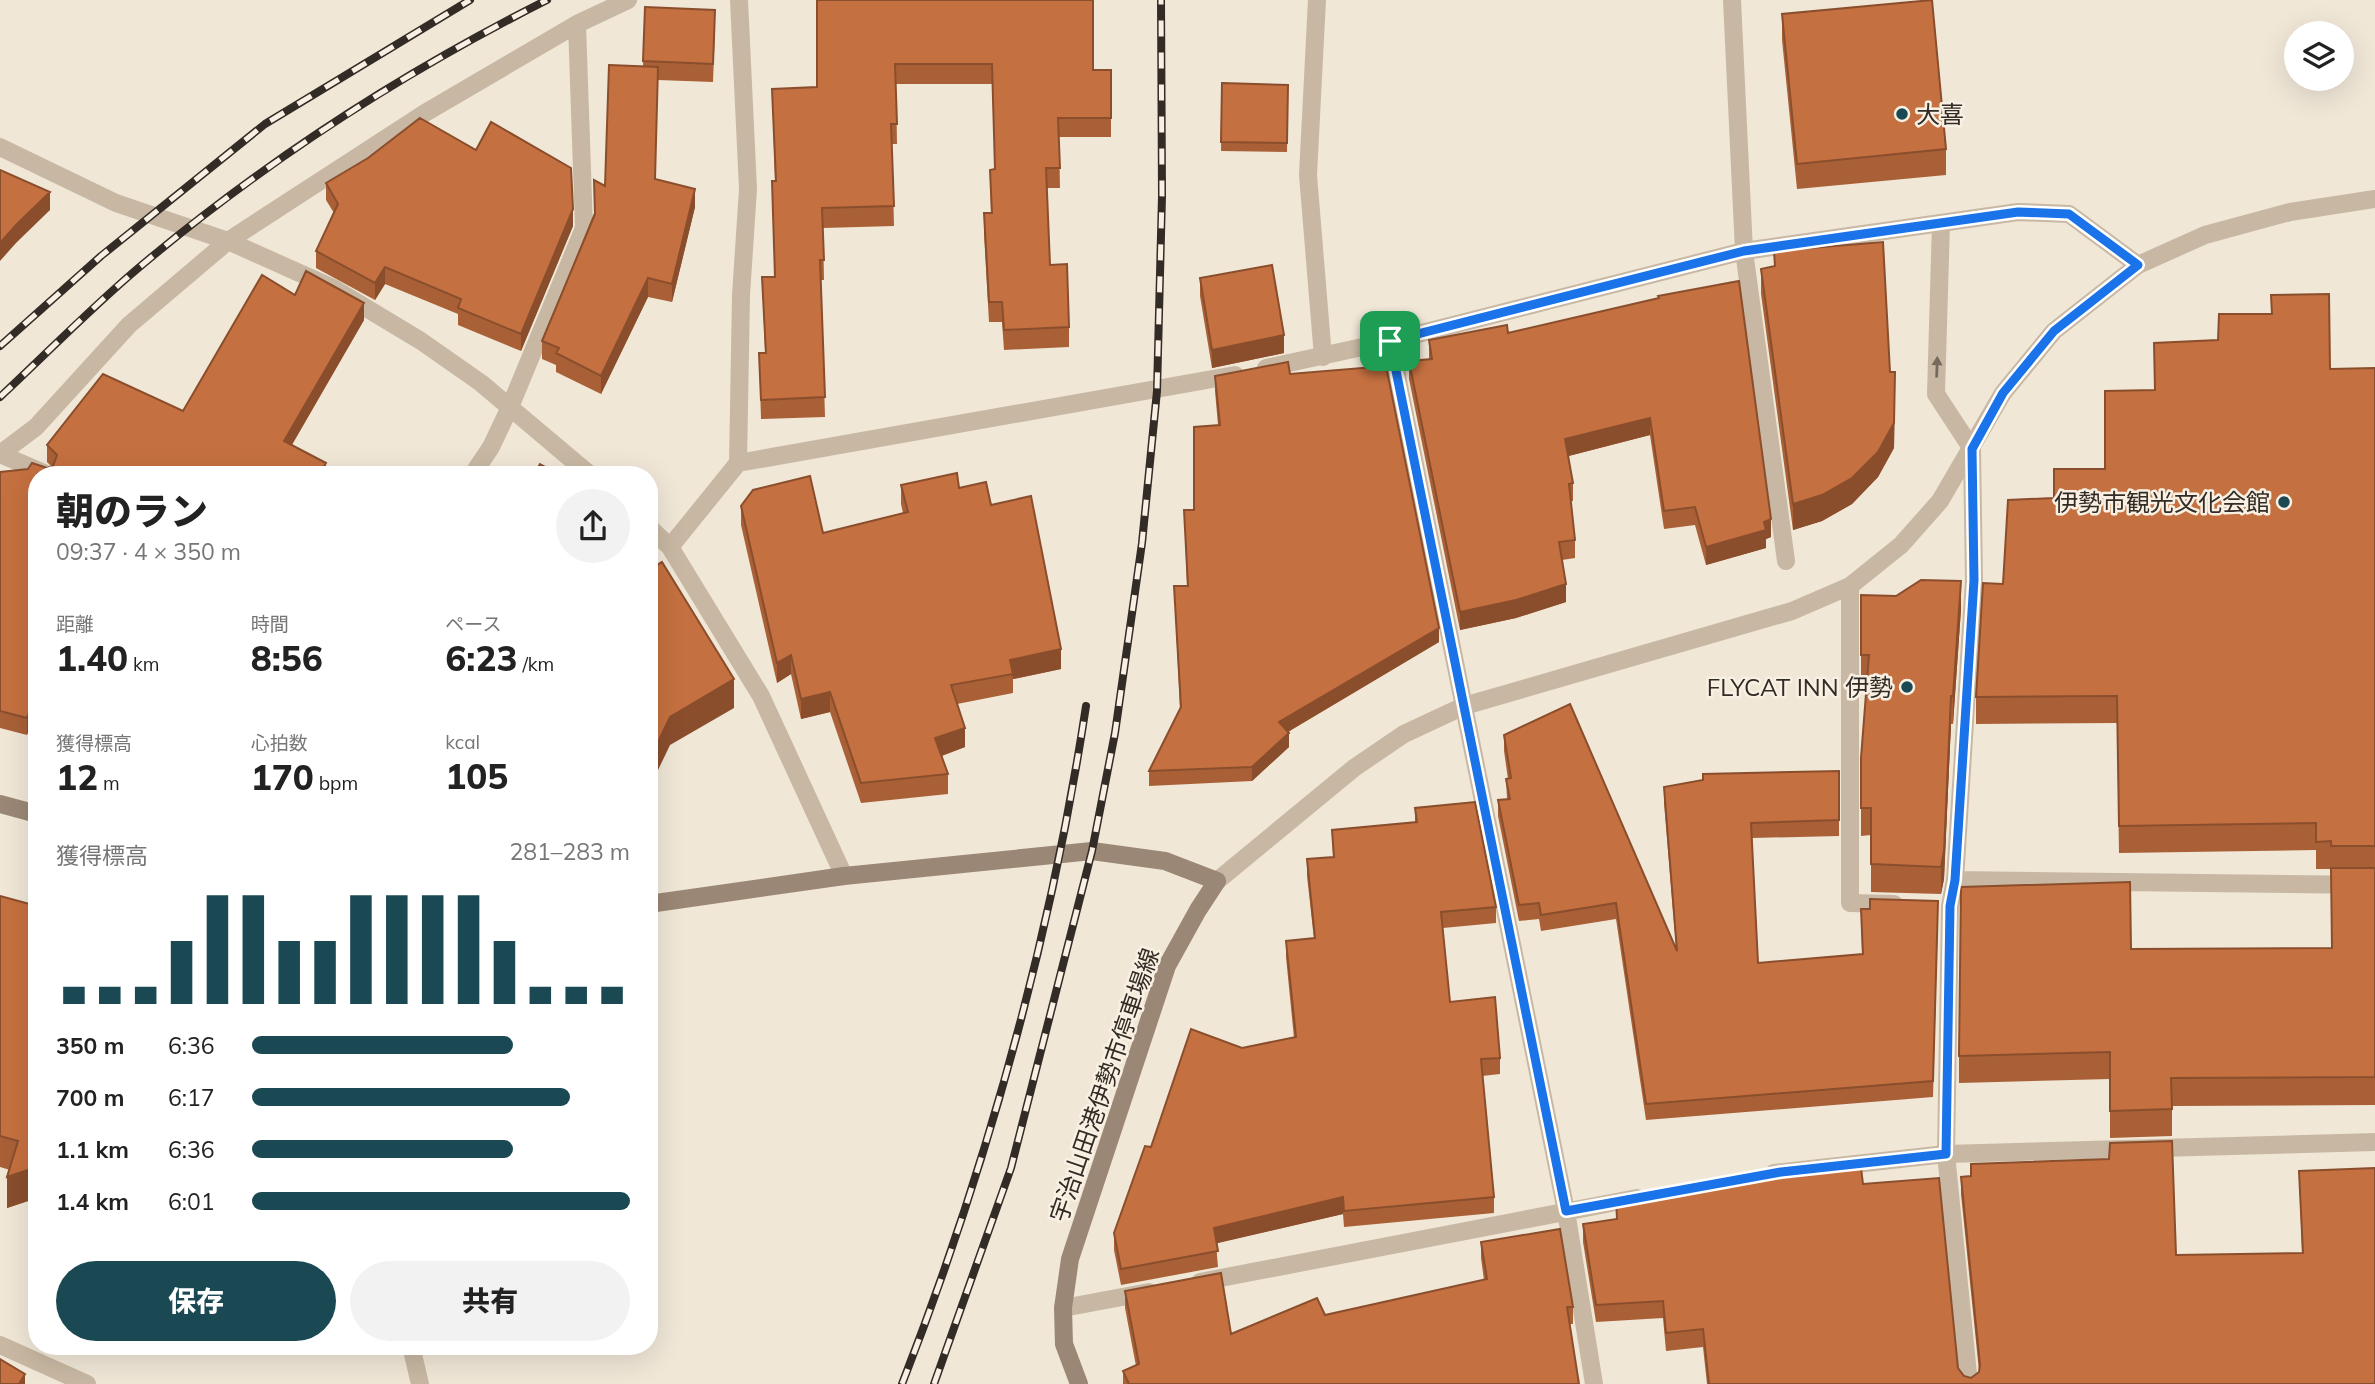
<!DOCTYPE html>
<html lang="ja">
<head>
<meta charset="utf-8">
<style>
  body { margin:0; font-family:Mulish,"Noto Sans JP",sans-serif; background:#f2f2f2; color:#222; height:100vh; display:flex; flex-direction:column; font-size:26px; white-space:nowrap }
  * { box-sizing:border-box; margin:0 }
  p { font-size:23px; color:#767676 }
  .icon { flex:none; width:38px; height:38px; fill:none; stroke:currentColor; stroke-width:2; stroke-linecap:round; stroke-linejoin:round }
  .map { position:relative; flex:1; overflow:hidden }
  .sheet { position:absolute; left:28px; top:466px; width:630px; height:889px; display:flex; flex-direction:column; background:#fff; border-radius:28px; box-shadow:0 7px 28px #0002 }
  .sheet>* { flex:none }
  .buttons { position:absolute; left:2284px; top:21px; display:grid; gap:14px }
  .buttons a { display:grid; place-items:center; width:70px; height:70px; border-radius:50%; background:#fff; box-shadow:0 7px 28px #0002; font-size:35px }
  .pin { position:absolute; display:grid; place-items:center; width:60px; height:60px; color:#fff; margin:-30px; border-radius:14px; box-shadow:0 4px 10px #0006 }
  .round { display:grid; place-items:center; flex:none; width:74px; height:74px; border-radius:37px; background:#f2f2f2 }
  .overview { display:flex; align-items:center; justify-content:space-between; height:119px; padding:0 28px }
  h1 { font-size:38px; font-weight:800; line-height:52px }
  .figures { display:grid; grid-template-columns:repeat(3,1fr); gap:10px; height:119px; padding:7px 28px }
  .figures div { display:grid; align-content:center }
  .figures b { font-size:35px; font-weight:800 }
  .figures small { font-size:19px; font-weight:400 }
  .figures p { font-size:19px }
  .chart { height:196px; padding:14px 28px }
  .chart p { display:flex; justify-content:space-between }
  .chart svg { width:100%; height:126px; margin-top:7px; stroke:#1b4953; stroke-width:6 }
  .primary-button { display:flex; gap:14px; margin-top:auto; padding:14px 28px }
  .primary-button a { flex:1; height:80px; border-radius:42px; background:#1b4953; color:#fff; font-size:28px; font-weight:800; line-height:80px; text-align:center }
  .primary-button a+a { background:#f2f2f2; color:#222 }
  ul { padding:0 28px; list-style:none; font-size:23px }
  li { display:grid; grid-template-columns:112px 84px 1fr; align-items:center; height:52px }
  li i { height:18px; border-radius:9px; background:#1b4953 }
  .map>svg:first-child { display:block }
</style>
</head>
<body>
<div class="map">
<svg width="2375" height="1384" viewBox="0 0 2375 1384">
  <rect width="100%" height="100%" fill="#f0e7d7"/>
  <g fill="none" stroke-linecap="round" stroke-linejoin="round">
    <path stroke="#c8b8a3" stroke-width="18" d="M1317,0L1308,175L1323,357
      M1744,251L1786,561
      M1850,586V903L1894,904
      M1955,880L2375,885
      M0,1345L87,1384
      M1969,1384L1946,1154L1950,906L1955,880L1974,580L1972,449"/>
    <path stroke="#c8b8a3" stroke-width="18" d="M1732,0L1744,251
      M0,147L116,203L228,241L333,288L421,341L481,383L589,474
      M1941,223L1936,394L1972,449
      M1390,341L1566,1211L1594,1384
      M1266,368L1390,341L1744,251L2018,212L2069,214L2138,265
      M0,454L36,427L129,325L228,241L425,113L577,24L628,0
      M0,454L46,474
      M738,463L741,295L748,189L739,0
      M473,474L491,447L510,407L584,228L577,24
      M649,527L670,547L761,696L844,876
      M670,547L738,463L1235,375
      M1774,1173L1946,1154L2375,1142
      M1200,1282L1637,1198
      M1063,1308L1149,1292
      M411,1346L420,1384"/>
    <path stroke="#c8b8a3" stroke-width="18" d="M1217,881L1354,768L1404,734L1464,706L1792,611L1850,586L1901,545L1940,501L2003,393L2054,331L2138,265L2205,235L2290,212L2375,199"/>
    <path stroke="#9b8775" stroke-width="18" d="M0,804L37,814
      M649,904L844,876L1092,851L1165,861L1217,881L1198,910L1167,966L1070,1259L1063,1308L1064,1344L1079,1384"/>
    <defs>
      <path id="rail" d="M0,346L101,256L265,124L470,0
        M0,397C45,355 89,310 136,270C260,165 402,73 547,0
        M902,1384C987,1166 1051,937 1086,706
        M934,1384L1011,1168L1092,851L1115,733L1142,543L1157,391L1162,196L1161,0"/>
    </defs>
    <use href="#rail" stroke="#332b25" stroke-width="8"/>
    <use href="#rail" stroke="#f8f1e3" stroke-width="5" stroke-dasharray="16" stroke-linecap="butt"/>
  </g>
  <path fill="#a96037" d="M817,0L1093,70H1111V137H1059L1060,188H1047L1050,265L1069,327V347L1004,350L1002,322H989L984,233V213H991L990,170L995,169L992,84H896L897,144H892L894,226L823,228L824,280H821L825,417L761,419L759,353H765L762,277H775L772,181H775L772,89L817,87Z
    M645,7L715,28L713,82L658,80L655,180L695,207L672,302L648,297L601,394L556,372V365L542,359V341L605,186L643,66Z
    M1782,14L1946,149V175L1797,189L1782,40Z
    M1222,83L1288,85L1287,152L1221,151Z
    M326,183L573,226L521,351L458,325V314L385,284L375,300L316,268V251L334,213L326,200Z
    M1774,251L1890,372L1895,398L1894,448L1878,477L1852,504L1822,521L1793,530L1761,294V269L1774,266Z
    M1200,278L1284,353L1212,368L1200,296Z
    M295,295L364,320L292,445L326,474H37V734L28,732L27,735L0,728V472L47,468L51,466L47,462V445L183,411Z
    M2271,295L2330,369L2375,368V1105L2172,1106V1136L2110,1138V1079L1959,1083V1056L2131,949L2332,948L2331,869H2316V850L2119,853L2117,723L1976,724V697L2003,584L2054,498L2105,469L2218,340L2271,314Z
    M1658,298L1771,537L1766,539V548L1706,565L1695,525L1664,529L1650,435L1568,456L1573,483V501H1571L1575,540V558L1562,560L1566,602L1516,618L1460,630L1409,379V361L1429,359V340L1508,333Z
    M1290,374L1439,642L1288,732L1289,747L1252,781L1149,786V771L1180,709L1174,586H1187L1184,510H1194L1218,425L1215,391V376Z
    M901,485L959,488L991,505L1061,669L1013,679V693L957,704L965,747L942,756L948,774V794L861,803L830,712L801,719L791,674L777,683L741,525V506L823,533L903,513L901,504Z
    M1861,595L1961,609L1953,724H1951L1944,879L1941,894L1871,892V835L1861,836V758L1867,683H1861Z
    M1504,735L1676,947L1664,803V787L1703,781V774L1839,771V836L1752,838L1758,963L1862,955L1861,909L1938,917L1933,1097L1646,1120L1616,919L1541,931L1539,919L1519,921L1498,816V800L1507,799L1506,779H1508L1504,751Z
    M1415,808L1496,907V923L1443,928L1450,1002L1500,1058V1074L1482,1076L1494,1197V1213L1344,1227L1343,1214L1216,1243L1218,1267L1121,1285L1114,1250V1233L1151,1147L1242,1048L1294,1038L1286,957V941L1314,939L1307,876V859L1333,857L1332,830L1415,822Z
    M0,896L37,1198L7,1208L10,1170L0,1167Z
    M2299,1171L2375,1384H1707L1703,1347L1666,1351L1663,1318L1596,1322L1583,1242V1224L1616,1219V1197L1863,1184L1958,1368L1964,1376L1971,1378L1979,1371L1961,1194V1177L2176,1255L2302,1253Z
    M1481,1242L1573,1307V1324H1569L1579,1384H1123V1371L1136,1366L1125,1308V1291L1231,1334L1325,1315L1484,1280L1481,1258Z"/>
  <path fill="#8a4e2d" d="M695,189V207L672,302V284Z
    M50,192V210L16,243L0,261V243L16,225Z
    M573,209V226L521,351V334Z
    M385,267V284L375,300V283Z
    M648,278V297L601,394V376Z
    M364,303V320L284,458V441Z
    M1284,335V353L1212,368V350Z
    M1895,372L1894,448L1878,477L1852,504L1822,521L1793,530V504Z
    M1650,418V435L1565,457V439Z
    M326,463V474H320Z
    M1771,519V537L1766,539V548L1706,565V547Z
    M1961,581V609L1953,724V696Z
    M1566,584V602L1516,618L1460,630V612Z
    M1439,628V642L1279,737V722Z
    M1061,649V669L1013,679L1010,660Z
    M791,655V674L777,683V663Z
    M734,679V708L670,745L649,789V761L670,717Z
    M830,692V712L801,719V699Z
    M1951,696V724L1944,879L1941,894V867Z
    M28,715V732L27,735V718Z
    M965,728V747L935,758V738Z
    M1289,733V747L1252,781V767Z
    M37,1167V1198L7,1208V1177Z
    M1343,1197V1214L1214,1244V1228Z
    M25,1374V1384H19Z"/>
  <path fill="#c57040" stroke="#8a4e2d" stroke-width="2" d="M817,0H1093V70H1111V118H1058L1060,168H1046L1050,265L1067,264L1069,327L1004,330L1002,302H989L984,213H992L990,170L995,169L992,64H895L897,124H891L894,206L822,208L824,260H820L825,397L761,400L759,353H766L762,277H775L772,181H776L772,89L817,87Z
    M1932,0L1946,149L1797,164L1782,14Z
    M645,7L715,10L713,64L643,61Z
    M609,65L658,67L655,179L695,189L672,284L648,278L601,376L556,353L559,348L542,341L595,214L594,180L605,186Z
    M1222,83L1288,85L1287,143L1221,142Z
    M420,118L476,150L491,122L571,168L573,209L521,334L458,308L461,299L385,267L375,283L316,251L338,204L326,183L368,158Z
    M0,170L50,192L16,225L0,243Z
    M1883,242L1890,372H1895L1894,423L1878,452L1852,478L1822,495L1793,504L1761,269L1775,266L1774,251Z
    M1272,265L1284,335L1212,350L1200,278Z
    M306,271L364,303L284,441L326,463L320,474H37V717L28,715L27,718L0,711V472L28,469L32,463L47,468L53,466L57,455L47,445L103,374L183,411L262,275L295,295Z
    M1739,281L1771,519L1764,522L1766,530L1706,547L1695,507L1664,511L1650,418L1565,439L1573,483L1569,484L1575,540L1559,542L1566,584L1516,600L1460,612L1409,361L1432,359L1429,340L1507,325L1508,333L1659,298L1658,296Z
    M2329,294L2330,369L2375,368V846H2331V841L2316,842V823L2119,826L2117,696L1976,697L1983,583L2003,584L2008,500L2054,498V469H2105V391L2155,390L2154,343L2218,340L2219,314H2272L2271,295Z
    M1288,362L1290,374L1386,366L1439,628L1279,722L1289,733L1252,767L1149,771L1181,707L1174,586H1188L1184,510H1194V427L1220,425L1215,376Z
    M540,464L558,474H534Z
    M957,473L959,488L986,482L991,505L1031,496L1061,649L1010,660L1013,674L951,685L965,728L935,738L948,774L861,783L830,692L801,699L791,655L777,663L741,506L753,490L810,476L823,533L908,512L901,485Z
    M662,562L734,679L670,717L649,761V570Z
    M1921,580L1961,581L1953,696H1951L1944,851L1941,867L1871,864V808H1861V758L1869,655H1861V595L1896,596Z
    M1570,704L1677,951L1664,787L1703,780V774L1839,771V820L1751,823L1758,963L1863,954L1861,909H1870V899L1938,901L1933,1081L1646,1104L1616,903L1541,915L1539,903L1519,905L1498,800L1510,799L1506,779L1511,778L1504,735Z
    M1475,802L1496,907L1441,912L1450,1002L1495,997L1500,1058L1481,1059L1494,1197L1344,1211L1343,1197L1214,1228L1218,1251L1121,1269L1114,1233L1145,1146L1151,1147L1191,1029L1242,1048L1296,1037L1286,941L1315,938L1307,859L1334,857L1332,830L1417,822L1415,808Z
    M2331,868H2375V1077L2171,1078L2172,1109L2110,1111V1052L1959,1056L1961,887L2130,882L2131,949L2332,948Z
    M0,896L37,906V1167L7,1177L18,1141L0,1136Z
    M2172,1141L2176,1255L2303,1253L2299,1171L2375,1168V1384H1709L1703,1329L1666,1333L1663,1301L1596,1305L1583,1224L1617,1219L1616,1197L1751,1172L1861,1168L1863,1184L1939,1178L1958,1368L1964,1376L1971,1378L1979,1372L1980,1365L1961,1177L1971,1176V1164L2109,1159L2110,1143Z
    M1560,1229L1573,1307H1567L1579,1384H1129L1123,1371L1139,1364L1125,1291L1221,1273L1231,1334L1317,1298L1325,1315L1487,1279L1481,1242Z
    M0,1359L25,1374L19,1384H0Z"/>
  <defs><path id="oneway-solid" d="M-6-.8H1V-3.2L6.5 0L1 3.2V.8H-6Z" transform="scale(1.75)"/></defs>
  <use fill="#766a5e" href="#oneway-solid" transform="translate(1937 367) rotate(-88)"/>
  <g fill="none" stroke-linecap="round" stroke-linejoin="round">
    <defs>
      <path id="route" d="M2018,212L2069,214L2138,265L2054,331L2003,393L1972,449L1974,580L1955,880L1950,906L1946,1154L1781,1172L1566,1211L1390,341L1744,251Z"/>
    </defs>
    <use href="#route" stroke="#fff" stroke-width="14"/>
    <use href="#route" stroke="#1a73e8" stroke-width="9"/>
  </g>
  <g fill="#1b4953" stroke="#f8f1e3" stroke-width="2.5">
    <circle cx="1902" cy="114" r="7"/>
    <circle cx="2284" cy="502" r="7"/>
    <circle cx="1907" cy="687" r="7"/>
  </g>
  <g text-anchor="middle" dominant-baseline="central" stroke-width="5" stroke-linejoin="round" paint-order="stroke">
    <g font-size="24" fill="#332b25" stroke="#f8f1e3" text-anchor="end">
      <text x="1916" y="114" text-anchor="start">大喜</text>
      <text x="2270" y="502">伊勢市観光文化会館</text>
      <text x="1893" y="687">FLYCAT INN 伊勢</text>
    </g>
    <g font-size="24" fill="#332b25" stroke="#f8f1e3">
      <text transform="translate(1104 1085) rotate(-71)">宇治山田港伊勢市停車場線</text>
    </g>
  </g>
</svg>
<div class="buttons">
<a><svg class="icon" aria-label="layers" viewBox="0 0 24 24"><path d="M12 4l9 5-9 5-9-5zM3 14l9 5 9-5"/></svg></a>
</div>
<div class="pin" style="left:1390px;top:341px;background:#1e9e55"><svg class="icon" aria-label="arrive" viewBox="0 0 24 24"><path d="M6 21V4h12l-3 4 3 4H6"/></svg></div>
<section class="sheet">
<div class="overview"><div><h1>朝のラン</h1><p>09:37 · 4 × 350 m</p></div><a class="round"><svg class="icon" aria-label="share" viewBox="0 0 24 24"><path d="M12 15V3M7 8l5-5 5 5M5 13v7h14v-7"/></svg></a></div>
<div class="figures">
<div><p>距離</p><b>1.40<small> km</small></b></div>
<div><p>時間</p><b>8:56</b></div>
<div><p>ペース</p><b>6:23<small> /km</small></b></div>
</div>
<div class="figures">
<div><p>獲得標高</p><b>12<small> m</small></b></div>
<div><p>心拍数</p><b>170<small> bpm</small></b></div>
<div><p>kcal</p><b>105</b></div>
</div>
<div class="chart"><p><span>獲得標高</span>281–283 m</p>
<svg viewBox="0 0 160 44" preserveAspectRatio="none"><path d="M5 44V38M15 44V38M25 44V38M35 44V22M45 44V6M55 44V6M65 44V22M75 44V22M85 44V6M95 44V6M105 44V6M115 44V6M125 44V22M135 44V38M145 44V38M155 44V38"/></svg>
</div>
<ul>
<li><b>350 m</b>6:36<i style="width:69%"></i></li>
<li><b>700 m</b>6:17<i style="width:84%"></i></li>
<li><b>1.1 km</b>6:36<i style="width:69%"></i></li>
<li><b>1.4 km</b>6:01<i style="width:100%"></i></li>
</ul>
<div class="primary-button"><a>保存</a><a>共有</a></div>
</section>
</div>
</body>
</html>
